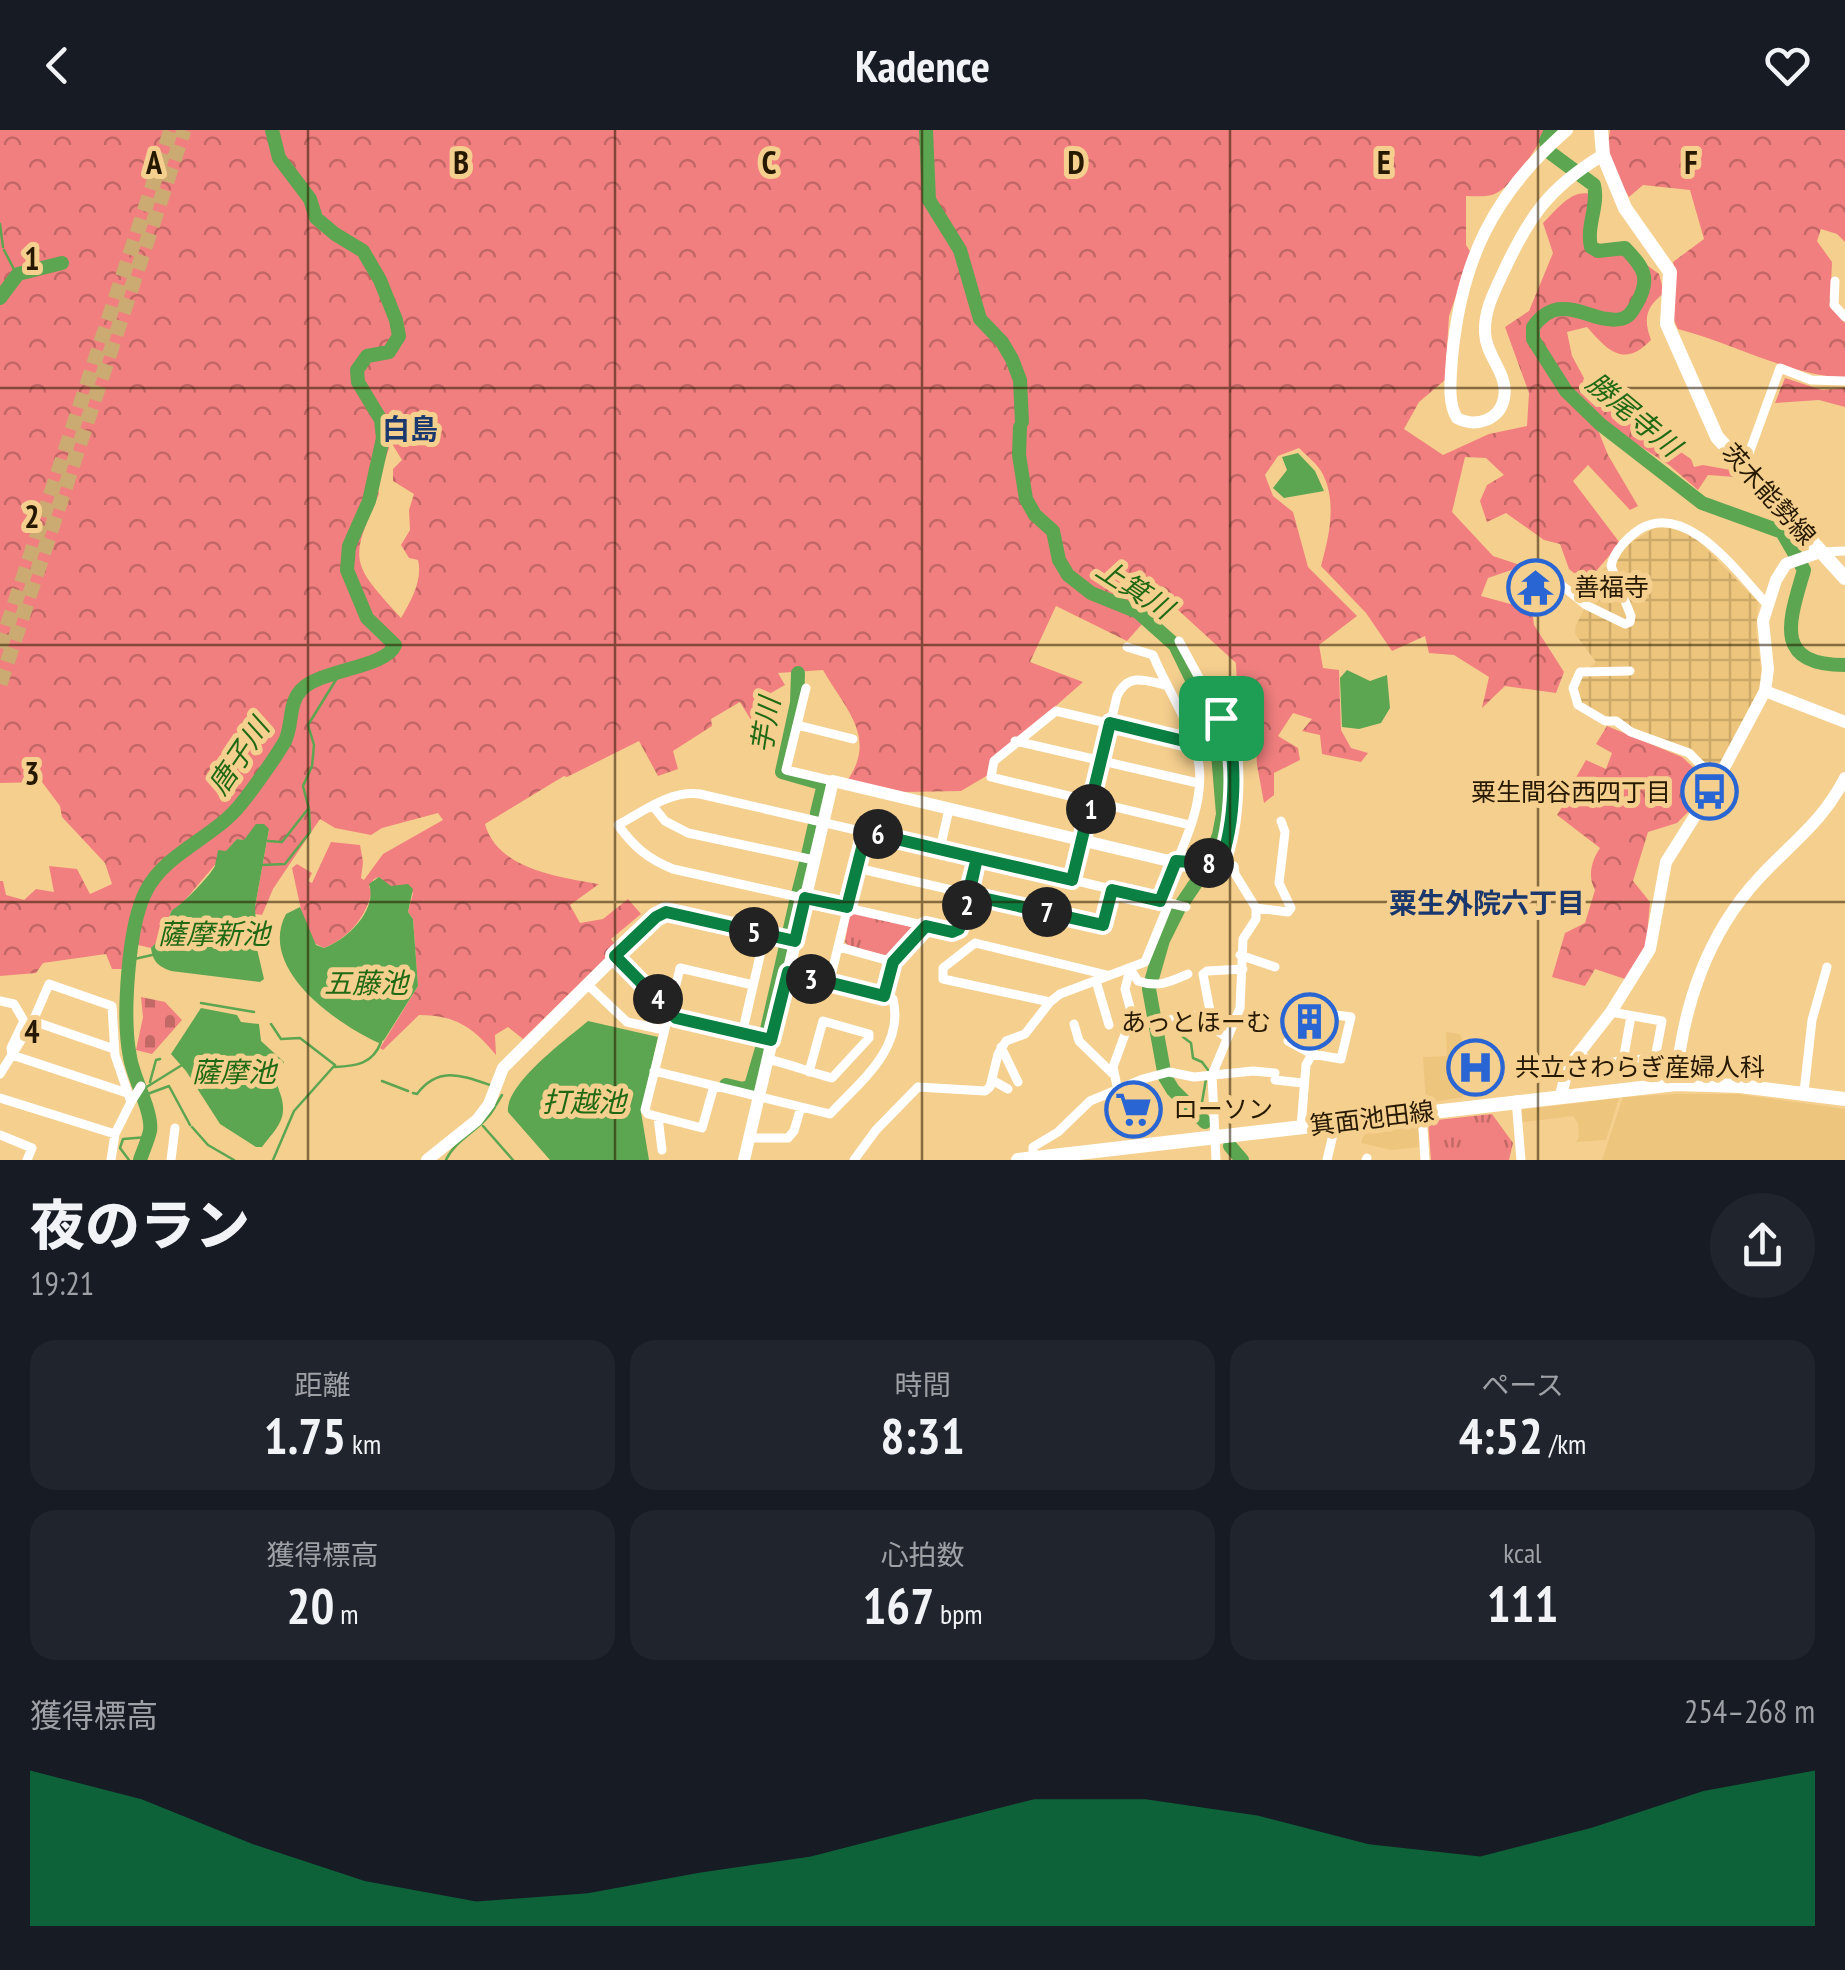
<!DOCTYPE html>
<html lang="ja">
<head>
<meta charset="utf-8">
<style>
  body { margin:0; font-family:"PT Sans Narrow","Noto Sans JP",sans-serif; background:#20242c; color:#f1f3f6; height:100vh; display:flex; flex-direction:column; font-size:38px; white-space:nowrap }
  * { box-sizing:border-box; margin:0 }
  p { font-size:32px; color:#9ea1a6 }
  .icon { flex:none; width:55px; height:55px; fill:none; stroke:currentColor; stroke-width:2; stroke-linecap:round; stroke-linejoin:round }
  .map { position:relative; height:1030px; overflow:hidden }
  .drawer { display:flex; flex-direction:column; background:#171b24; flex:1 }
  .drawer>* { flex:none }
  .pin { position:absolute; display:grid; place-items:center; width:85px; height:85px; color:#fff; margin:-42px; border-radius:20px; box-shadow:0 5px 15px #0006 }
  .km { position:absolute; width:50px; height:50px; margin:-25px; border-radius:50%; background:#222; color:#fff; font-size:28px; line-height:50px; text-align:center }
  .round { display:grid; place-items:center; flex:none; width:105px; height:105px; border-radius:52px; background:#20242c }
  .head { display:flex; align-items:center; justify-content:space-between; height:170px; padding:0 30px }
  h1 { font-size:55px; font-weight:800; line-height:75px }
  .stats { display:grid; grid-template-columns:repeat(3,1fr); gap:15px; height:170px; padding:10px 30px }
  .stats div { display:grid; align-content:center; border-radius:25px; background:#20242c; text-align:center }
  .stats b { font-size:50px; font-weight:800 }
  .stats small { font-size:28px; font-weight:400 }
  .stats p { font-size:28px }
  .chart { height:280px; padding:20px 30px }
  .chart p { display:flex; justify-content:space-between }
  .chart svg { width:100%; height:180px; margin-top:10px; fill:#0b8043; opacity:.7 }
  header { display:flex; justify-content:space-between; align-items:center; height:130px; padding:0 30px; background:#171b24; font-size:45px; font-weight:800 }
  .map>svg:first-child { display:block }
</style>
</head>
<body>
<header><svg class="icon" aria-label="back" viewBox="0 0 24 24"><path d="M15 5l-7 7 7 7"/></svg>Kadence<svg class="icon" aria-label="heart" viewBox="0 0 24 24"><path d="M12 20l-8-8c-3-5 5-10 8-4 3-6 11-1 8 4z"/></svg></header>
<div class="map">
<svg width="1845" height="1030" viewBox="0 0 1845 1030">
  <defs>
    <pattern id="industrial-grid" width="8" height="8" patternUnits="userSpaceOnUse" patternTransform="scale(2.5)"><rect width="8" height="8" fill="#eec57c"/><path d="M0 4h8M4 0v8" fill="none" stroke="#cca969"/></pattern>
    <pattern id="forest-crowns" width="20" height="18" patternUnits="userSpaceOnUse" patternTransform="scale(2.5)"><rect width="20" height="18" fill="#f17f7f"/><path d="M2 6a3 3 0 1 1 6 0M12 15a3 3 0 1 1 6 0" fill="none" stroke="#c36766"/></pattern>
    <pattern id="cemetery-stones" width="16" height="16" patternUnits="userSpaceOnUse" patternTransform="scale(2.5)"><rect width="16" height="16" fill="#f08180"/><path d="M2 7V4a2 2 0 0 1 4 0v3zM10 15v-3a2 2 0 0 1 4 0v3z" fill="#c26966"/></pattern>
    <pattern id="park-tufts" width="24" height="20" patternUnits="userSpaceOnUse" patternTransform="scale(2.5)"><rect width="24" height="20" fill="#f08180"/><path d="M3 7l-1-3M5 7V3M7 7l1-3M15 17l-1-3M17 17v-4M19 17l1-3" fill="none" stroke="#c26966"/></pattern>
  </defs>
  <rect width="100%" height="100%" fill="#f5cf8e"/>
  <path fill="#eec57c" d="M1446,902L1460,904L1468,926L1471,955H1463V967L1426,973L1423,927L1447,926Z
    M1676,964H1737L1845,979V1030H1602L1623,967Z
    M1619,968L1606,1010L1576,1012L1579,1007L1578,993L1573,986L1523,992L1520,980Z
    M1413,993L1418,995L1420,1017L1391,1020L1361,1013L1366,999Z"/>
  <path fill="url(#industrial-grid)" d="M1654,398H1669L1693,405L1758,472L1756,501L1762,544L1761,555L1717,641L1709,639L1690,622L1633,600L1582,574L1576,564L1581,546L1596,532L1575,504L1576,495L1588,472L1581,468L1596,446L1626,416Z"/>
  <path fill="url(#forest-crowns)" fill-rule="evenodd" d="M0,0H1545C1538,18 1511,59 1492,65C1484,67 1474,66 1466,66V115L1471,123L1449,186L1445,250L1419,272L1404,299L1443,325L1489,304L1527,296L1529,263L1505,197L1529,181L1553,123L1543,93C1557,80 1572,57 1593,65L1584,102L1587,118L1597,123L1623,121C1638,135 1648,148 1636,167C1629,176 1629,181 1618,186L1560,176L1546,179L1531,195L1530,209L1561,262L1598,300L1608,325L1638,376L1630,380L1588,335L1573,351L1620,413L1586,453L1569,439L1560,414L1544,410L1506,383L1487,392L1480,371L1487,355L1504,345L1486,328L1465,327L1452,382L1493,426L1523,436L1488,448L1481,466L1532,480L1534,495L1564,542L1556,563L1505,556L1482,578L1489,547L1454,525L1429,523L1425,506L1392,521L1366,483L1321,436C1329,407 1338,370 1321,341C1316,333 1306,325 1299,318L1278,326L1265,345L1273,366L1293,382L1308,437L1357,486L1319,515L1323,538L1339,540L1341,600L1351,618L1368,623L1361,632L1322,624L1320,605L1302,601L1312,589L1293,583L1278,606L1298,618L1300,630L1274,643V665L1264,673L1257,635L1254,587L1237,557L1236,533L1165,468L1127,511L1056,476L1030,532L1083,552L1007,619L988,645L961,661L903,662L847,651C878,607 845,579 823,540L778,543L785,555L762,568L768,581L751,590L740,572L711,589L712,596L673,621L678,639L658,646L639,611L567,647L564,646L485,694C497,739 559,747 599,754L570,775L580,793L603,789L628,769L641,784L611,809L617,817L523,909L508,897L495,905L496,925C473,897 455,885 419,885L383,920L380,918L418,856L413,789L408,782L413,763L401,757L390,756L379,747L374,749L369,757L372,761C366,787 349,808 324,818L314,813L304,793L292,738L297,734L312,743L308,751L312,753L331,712L360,715L363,732L361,748L364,750L383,724L443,690L438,683L382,698L371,705L335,698L320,689L273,759L262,785L255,784V777L269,699L244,710L237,709L180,776L172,780L156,815L151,818L138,815L133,839H112L106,824L43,833L36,843L0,846V751H3L6,765L24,770L36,759L54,762L49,736L77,739L90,764L112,754L105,733L62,687L60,676L42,652L0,653ZM391,312L402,330L393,339V351L414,364L409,380L410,400L401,415L409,428L418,430C423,449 411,471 401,488C352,433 348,433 379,364L377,354Z
    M1610,0H1845V112L1837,104L1821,99L1817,111L1832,132L1830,176L1845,193V248C1786,244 1735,214 1678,199C1665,175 1679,157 1673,132L1704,109L1690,60L1643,55L1629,67L1606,29Z
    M1636,127L1659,144L1664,163C1646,177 1643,188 1651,210C1624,238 1608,221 1587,197L1567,202L1572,226L1584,248L1580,262L1596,277L1613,276L1691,329L1694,337L1703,335L1736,341L1735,347L1708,345L1698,360L1669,335L1603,292L1568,260L1536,209V199L1548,184C1561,182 1575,181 1587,184C1616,191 1622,199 1641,170C1650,155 1645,142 1636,127Z
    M1785,248L1822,260L1845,258V277L1819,270L1775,273Z
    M1607,596L1682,627L1704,647L1700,655L1690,659L1693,677L1677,693L1648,702L1633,751L1650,772L1646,817L1628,850L1595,839L1585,856L1552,847L1565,803L1585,793L1595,760C1587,746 1592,730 1600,718L1557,685L1567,669L1579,673L1581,666L1570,658L1586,630L1606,639L1612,623L1596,614Z"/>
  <path fill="url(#cemetery-stones)" d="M141,867L165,872L182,890L152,924L136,920L143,887Z"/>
  <path fill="url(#park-tufts)" d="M854,782L912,797L916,802L894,827L850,817L845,812L849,788Z
    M1492,984L1513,1013L1509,1030H1431L1428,991Z"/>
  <path fill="#5ca551" d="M1298,323L1315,341L1324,361L1284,368L1273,358L1287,340L1282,327Z
    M1347,540L1370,551L1387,545L1390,578L1381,593L1359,599L1342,597L1340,548Z
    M256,694H264L269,699L255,777L257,819L264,849L260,852L171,841C158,836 153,832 151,818L159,810L172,780C181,776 210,746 215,736C215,735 218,722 218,720L226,721L237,709L244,710Z
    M379,747L391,756L408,754L413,759L408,782L413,789L418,856L384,910L379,913C337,894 257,839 286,784L300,777L316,815L324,818C347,810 378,780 369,754Z
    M201,878L237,885L241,892L259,894L261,911L284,932C269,958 284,959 283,980C283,994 270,1006 262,1017H256L220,994L186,941L171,924Z
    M588,891L658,907L641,982L649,1030H550L508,982C505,954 567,909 588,891Z"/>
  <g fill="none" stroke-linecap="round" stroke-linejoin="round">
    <path stroke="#5ca551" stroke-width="2.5" d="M0,94L3,117
      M4,120L17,145
      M268,711L282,712L308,679
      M262,735L285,734L310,702L309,679L303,656L312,636L314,615L308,595L342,540
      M130,830L152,825
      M201,873L254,882
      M271,894L281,909L300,908L335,935L294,981L273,1030
      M1169,894L1180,897L1183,907L1191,913L1193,928L1202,932L1208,940
      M335,937C356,936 373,934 381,912
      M382,951L408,961
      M150,952L156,930L160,929
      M145,958L182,935
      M413,963L417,964C438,936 461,945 490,955
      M142,966L169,956L190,995
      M496,975L502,965
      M1201,978L1206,949
      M1199,987V983
      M483,996L513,1030
      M192,997L208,1015L234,1030
      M129,1030L120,1018L123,1009L148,1007
      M446,1030C456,1008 483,999 495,977"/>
    <path stroke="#5ca551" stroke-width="14" d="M926,0L929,70L960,120L980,189L1002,212L1012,229L1020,250L1022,292
      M1551,0L1546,11L1548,21L1594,55C1599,76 1586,95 1591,117L1598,121L1625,118C1644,138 1651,148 1637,173C1633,180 1630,187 1621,189C1591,195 1561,158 1533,197V209L1566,261L1600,294L1702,373L1782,402L1804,440C1790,489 1771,535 1845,535
      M0,168L18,144L62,133
      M1020,297L1019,325L1026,369L1035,385L1053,401L1059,430L1068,445L1091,463L1138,482L1175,515L1216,599L1223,684L1219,705L1206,738L1179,778L1163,810L1149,859L1165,947L1173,960L1205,992
      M798,543L797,573L782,642L824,654L817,683
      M808,725L815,694
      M798,764L806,733
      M766,904L796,772
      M726,955L743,959L751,956L763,915
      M1230,1016L1242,1030
      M140,1030C143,1021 148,1010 150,1001C153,982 133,948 130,927C122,888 128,796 146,761C166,722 214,708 241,674C253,659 276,627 285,611C293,595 288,574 301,560C321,539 386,538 395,515L367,488L347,440L349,416L369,371L383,308L381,290L358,252L357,240L367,226L389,222L399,206L396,190L380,150L363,121L335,104L316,88L310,69L279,28L272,0"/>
    <path stroke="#ccab72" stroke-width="15" stroke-dasharray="15 8" stroke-linecap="butt" d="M0,518L171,0
      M0,554L184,0"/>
    <path stroke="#fff" stroke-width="9" d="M1835,151L1834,175L1845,187
      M1744,337L1780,238L1811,250L1845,251
      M1820,422L1845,421
      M1554,449L1586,475L1625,494L1630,492L1631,486L1611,436C1614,421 1628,407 1640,399C1688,371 1738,444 1767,474
      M1179,511L1227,599L1233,685L1220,734
      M1127,517L1153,525C1167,560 1194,597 1199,635C1205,681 1176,729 1160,771
      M1630,541L1580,542L1573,558L1578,575L1605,591H1616L1631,602L1689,623L1717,651
      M806,558L786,640L833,651
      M797,595L853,609
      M1189,602L1221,588
      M1015,611L1198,653
      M653,676L665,691L688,703L814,730
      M1190,695L991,647L994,631L1056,581L1192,613
      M940,719L949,679
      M977,728L961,796L954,802L673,739C648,729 634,717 618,695C644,681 670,660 700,664L1073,750L1186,777
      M857,738L1103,795L1112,760
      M1073,750L1117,566C1128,543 1144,550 1165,555
      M1256,778L1288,782L1291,778L1279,753L1285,702L1281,691
      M839,817L893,832
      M1240,825L1275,837
      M615,826L675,889L771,910
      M1130,839L1138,851C1158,858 1170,852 1188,844
      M1096,851L1109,895
      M587,854L627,892L664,900
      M829,854L866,702
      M884,866L893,832L926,796
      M0,871L14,874L24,891L11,918L12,925L127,963
      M1050,872L943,849V838L975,813L1107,845
      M1170,890L1209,883
      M33,891L114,919
      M1074,894L1079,911L1112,943
      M742,904L765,804
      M1227,908L1213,897L1203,844L1207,841L1243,839
      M1288,911L1312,924L1341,929L1351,887L1321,883L1312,924L1306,935L1301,997
      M1001,917L1018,952
      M1579,922L1592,934L1655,928L1662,891L1611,882
      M767,929C789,934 810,942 832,948L869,908V904L823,891L809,942
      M1623,931L1631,886
      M654,941L830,984C860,952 905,918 893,869L884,866L787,842
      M0,944L33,891L49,854L112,876L115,925L131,972L115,1004L111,1030
      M992,950L1008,959
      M1275,950L1303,953
      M714,956L702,998L648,984L645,980L680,838L753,855
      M1118,961L1113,937L1132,885L1125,859L1130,839
      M1804,962L1812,890L1827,837
      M0,968L115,1004
      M1516,970L1521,1030
      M131,972L141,956
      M1422,983L1425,1030
      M658,987L662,1020
      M0,1005L32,1018L27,1030
      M750,1008H788L794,1001L801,977
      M1033,1028V1017L1058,1002L1090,971L1143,949L1169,942L1194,947L1253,941L1275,943
      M171,1030L175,998
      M854,1030L876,1000L918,957L985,961L990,957L998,924L1006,911L1025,904L1050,872L1060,864L1145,832L1169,773
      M1216,1030L1212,945L1240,878L1243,809L1256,789V778L1235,744L1234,736
      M1327,1030L1336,992
      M1366,1030L1367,1028"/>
    <path stroke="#fff" stroke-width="12" d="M1567,0C1493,64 1461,131 1452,228C1451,246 1447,273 1457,288C1476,298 1500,290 1504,268C1509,244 1486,227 1485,203C1484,182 1493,164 1502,145C1528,88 1548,58 1603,25
      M1765,561L1845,592
      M1676,954C1682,878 1707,804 1759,748C1793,711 1821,694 1845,648
      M1561,965L1568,937L1611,882L1650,819L1666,732L1717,651L1765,561L1768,539L1763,491L1776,450L1786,434L1820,422
      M427,1030L477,990L489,974L503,938L655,787L666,783L795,811
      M744,1030L833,651L1165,730L1220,734"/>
    <path stroke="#fff" stroke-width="14" d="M1601,0L1603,25L1625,78L1670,142L1667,194L1717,307L1845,448
      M1018,1030L1676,954L1740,956L1845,969"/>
  </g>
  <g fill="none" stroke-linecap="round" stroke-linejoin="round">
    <defs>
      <path id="route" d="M1221,588L1188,602L1192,613L1110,593L1072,750L977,728L959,799L952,802L926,796L893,832L884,866L788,842L771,910L676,888L615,826L656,787L666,782L795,811L805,768L847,777L866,702L977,728L969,765L1103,795L1112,760L1160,771L1176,731L1220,734C1234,698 1241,622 1221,588"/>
    </defs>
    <use href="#route" stroke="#fff" stroke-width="20"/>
    <use href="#route" stroke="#0b8043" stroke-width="12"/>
  </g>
  <path fill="none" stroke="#261900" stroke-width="2.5" stroke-opacity="0.55" d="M308,0V1030M615,0V1030M922,0V1030M1230,0V1030M1538,0V1030M0,258H1845M0,515H1845M0,772H1845"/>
  <defs>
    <symbol id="temple-ring" viewBox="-11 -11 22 22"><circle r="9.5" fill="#f5cf8e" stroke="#2965d3" stroke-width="1.5"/><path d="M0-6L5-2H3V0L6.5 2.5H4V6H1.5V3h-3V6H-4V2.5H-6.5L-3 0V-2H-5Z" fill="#2965d3"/></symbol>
    <symbol id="bus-ring" viewBox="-11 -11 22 22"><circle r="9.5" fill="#f5cf8e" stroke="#2965d3" stroke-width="1.5"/><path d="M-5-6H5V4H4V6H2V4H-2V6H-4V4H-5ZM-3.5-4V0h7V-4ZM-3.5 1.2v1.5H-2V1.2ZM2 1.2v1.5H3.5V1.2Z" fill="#2965d3"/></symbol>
    <symbol id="building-ring" viewBox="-11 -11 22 22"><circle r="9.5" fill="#f5cf8e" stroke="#2965d3" stroke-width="1.5"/><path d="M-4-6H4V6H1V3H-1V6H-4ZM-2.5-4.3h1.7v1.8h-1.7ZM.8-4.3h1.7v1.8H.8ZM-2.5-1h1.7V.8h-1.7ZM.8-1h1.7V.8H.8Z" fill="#2965d3"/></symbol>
    <symbol id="hospital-ring" viewBox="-11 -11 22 22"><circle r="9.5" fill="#f5cf8e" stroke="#2965d3" stroke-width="1.5"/><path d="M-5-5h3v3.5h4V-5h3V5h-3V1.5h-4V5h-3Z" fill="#2965d3"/></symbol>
    <symbol id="supermarket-ring" viewBox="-11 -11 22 22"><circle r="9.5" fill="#f5cf8e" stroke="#2965d3" stroke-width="1.5"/><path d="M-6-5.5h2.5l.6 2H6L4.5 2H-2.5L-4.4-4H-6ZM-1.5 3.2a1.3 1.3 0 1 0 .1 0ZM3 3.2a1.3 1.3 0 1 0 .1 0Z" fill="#2965d3"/></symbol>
  </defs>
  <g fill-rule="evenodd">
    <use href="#temple-ring" x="1504" y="426" width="63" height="63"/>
    <use href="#bus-ring" x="1678" y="630" width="63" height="63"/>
    <use href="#building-ring" x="1278" y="860" width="63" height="63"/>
    <use href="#hospital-ring" x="1444" y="906" width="63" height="63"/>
    <use href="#supermarket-ring" x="1102" y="948" width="63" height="63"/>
  </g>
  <g text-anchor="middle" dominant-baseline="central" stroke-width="10" stroke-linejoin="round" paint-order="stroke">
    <g font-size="25" fill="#261900" stroke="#f5cf8e">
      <text transform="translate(1769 364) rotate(48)">茨木能勢線</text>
      <text transform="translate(1372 988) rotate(-7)">箕面池田線</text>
    </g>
    <g font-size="25" fill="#261900" stroke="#f5cf8e" text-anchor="start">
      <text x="1574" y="457">善福寺</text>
      <text x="1671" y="662" text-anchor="end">粟生間谷西四丁目</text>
      <text x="1271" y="892" text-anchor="end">あっとほーむ</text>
      <text x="1515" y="937">共立さわらぎ産婦人科</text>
      <text x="1173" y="979">ローソン</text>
    </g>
    <g font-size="28" font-style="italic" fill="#206914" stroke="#f5cf8e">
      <text transform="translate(1634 284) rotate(40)">勝尾寺川</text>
      <text transform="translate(1135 458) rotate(33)">上箕川</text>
      <text transform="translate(765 595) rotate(-81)">芋川</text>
      <text transform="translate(238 626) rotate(-56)">唐子川</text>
      <text x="214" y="803">薩摩新池</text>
      <text x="366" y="852">五藤池</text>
      <text x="234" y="941">薩摩池</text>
      <text x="584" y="971">打越池</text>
    </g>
    <g font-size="28" font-weight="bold" fill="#1b386e" stroke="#f5cf8e">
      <text x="410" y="298">白島</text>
      <text x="1487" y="772">粟生外院六丁目</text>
    </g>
  </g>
  <g font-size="32" text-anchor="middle" font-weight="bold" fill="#261900" stroke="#f5cf8e" stroke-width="10" stroke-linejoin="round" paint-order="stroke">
    <text x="154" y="44">A</text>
    <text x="461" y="44">B</text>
    <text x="769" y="44">C</text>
    <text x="1076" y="44">D</text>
    <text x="1384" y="44">E</text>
    <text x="1691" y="44">F</text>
    <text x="32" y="140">1</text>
    <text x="32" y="398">2</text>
    <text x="32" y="655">3</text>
    <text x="32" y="913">4</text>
  </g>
</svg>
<div class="pin" style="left:1221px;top:588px;background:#1e9e55"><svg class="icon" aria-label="arrive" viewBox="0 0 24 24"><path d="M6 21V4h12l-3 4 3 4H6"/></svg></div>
<b class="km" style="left:1091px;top:679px">1</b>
<b class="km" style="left:967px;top:775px">2</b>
<b class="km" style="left:811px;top:849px">3</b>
<b class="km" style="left:658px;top:869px">4</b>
<b class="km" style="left:754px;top:802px">5</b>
<b class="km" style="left:878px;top:704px">6</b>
<b class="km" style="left:1047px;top:782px">7</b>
<b class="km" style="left:1209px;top:733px">8</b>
</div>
<section class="drawer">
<div class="head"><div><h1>夜のラン</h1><p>19:21</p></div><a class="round"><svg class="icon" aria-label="share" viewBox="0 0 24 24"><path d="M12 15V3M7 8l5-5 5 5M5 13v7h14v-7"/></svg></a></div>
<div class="stats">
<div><p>距離</p><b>1.75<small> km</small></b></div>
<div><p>時間</p><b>8:31</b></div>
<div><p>ペース</p><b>4:52<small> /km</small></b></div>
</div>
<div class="stats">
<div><p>獲得標高</p><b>20<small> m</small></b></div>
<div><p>心拍数</p><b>167<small> bpm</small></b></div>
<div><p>kcal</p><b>111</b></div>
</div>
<div class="chart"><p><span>獲得標高</span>254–268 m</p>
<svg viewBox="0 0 160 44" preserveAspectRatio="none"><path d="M0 44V6L10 13L20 24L30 33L40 38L50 36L60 31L70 27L80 20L90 13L100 13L110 17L120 24L130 27L140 20L150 11L160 6V44z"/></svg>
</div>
</section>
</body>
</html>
